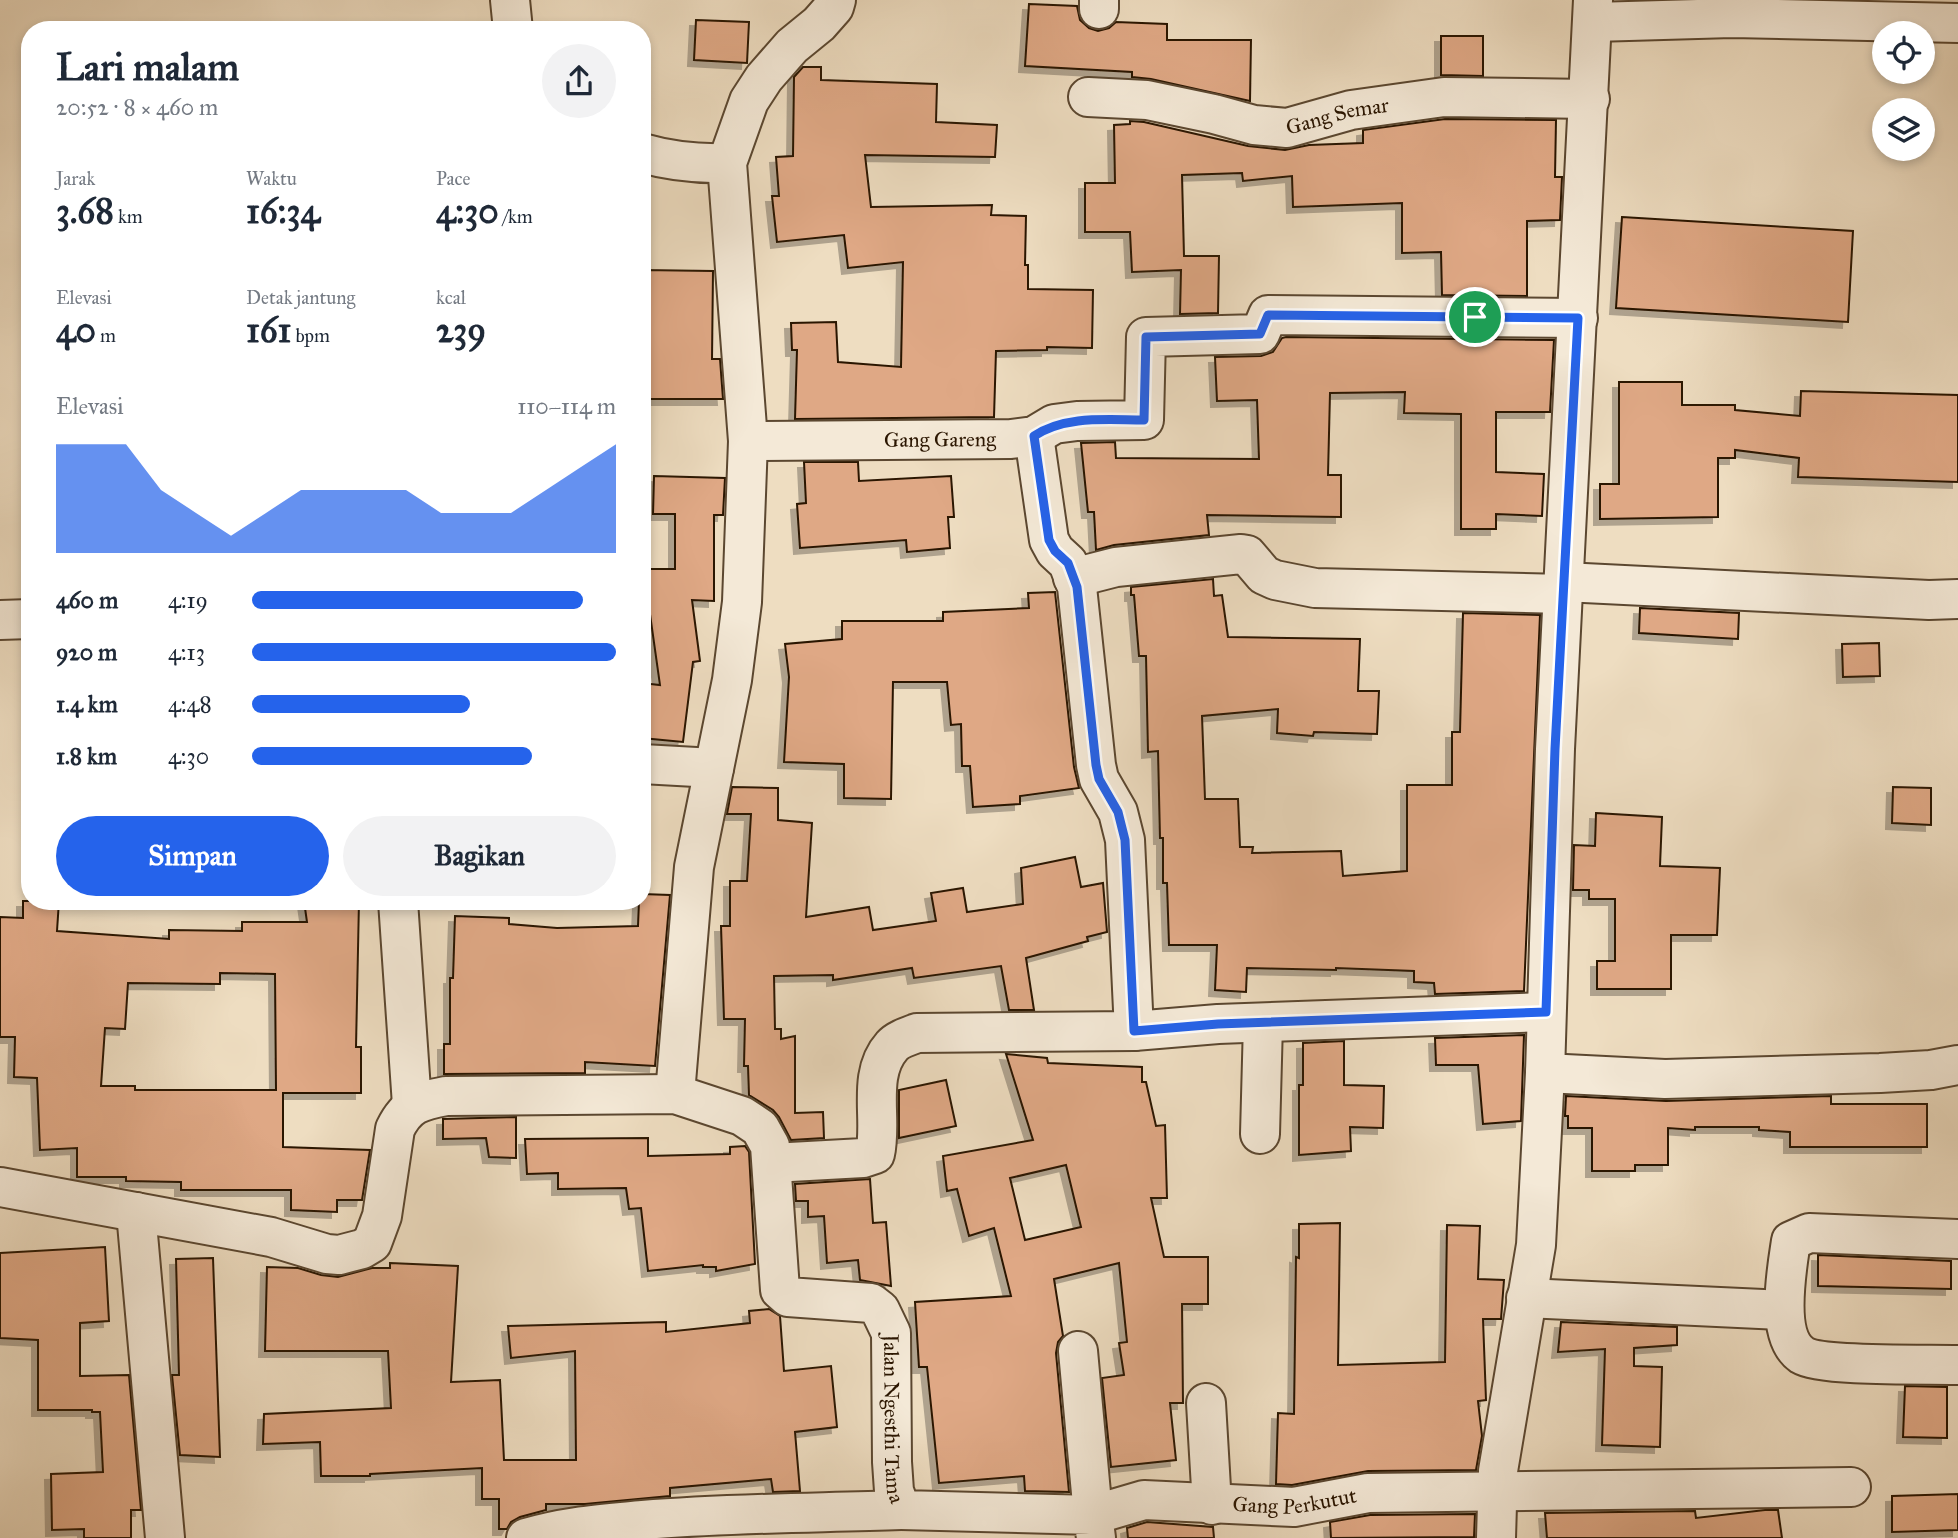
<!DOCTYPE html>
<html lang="id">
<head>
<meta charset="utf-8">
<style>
  body { margin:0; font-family:"IM FELL Great Primer",serif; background:#f2f2f3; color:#1f2937; height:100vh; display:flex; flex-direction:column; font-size:26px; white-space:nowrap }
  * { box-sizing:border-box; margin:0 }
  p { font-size:23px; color:#747a83 }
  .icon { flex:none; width:38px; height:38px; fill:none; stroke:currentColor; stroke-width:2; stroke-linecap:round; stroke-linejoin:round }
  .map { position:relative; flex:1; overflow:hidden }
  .drawer { position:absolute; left:21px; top:21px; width:630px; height:889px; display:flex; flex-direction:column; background:#fff; border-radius:28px; box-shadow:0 4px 10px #0003 }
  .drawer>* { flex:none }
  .fabs { position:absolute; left:1872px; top:21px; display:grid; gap:14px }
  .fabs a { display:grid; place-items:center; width:63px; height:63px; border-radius:50%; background:#fff; box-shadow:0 4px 10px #0003; font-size:35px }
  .pin { position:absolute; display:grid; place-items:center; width:60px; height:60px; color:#fff; margin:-30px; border:4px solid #fff; border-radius:50%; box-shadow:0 2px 7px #0007 }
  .round { display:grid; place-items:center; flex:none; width:74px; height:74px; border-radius:37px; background:#f2f2f3 }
  .headline { display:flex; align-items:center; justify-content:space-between; height:119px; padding:0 35px }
  h1 { font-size:38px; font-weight:700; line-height:52px }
  .stats { display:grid; grid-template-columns:repeat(3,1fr); gap:10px; height:119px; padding:7px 35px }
  .stats div { display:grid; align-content:center }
  .stats b { font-size:35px; font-weight:700 }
  .stats small { font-size:19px; font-weight:400 }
  .stats p { font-size:19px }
  .chart { height:196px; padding:14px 35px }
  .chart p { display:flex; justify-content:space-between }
  .chart svg { width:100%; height:126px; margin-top:7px; fill:#2563eb; opacity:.7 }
  .cta { display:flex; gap:14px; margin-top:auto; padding:14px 35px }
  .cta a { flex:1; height:80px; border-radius:42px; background:#2563eb; color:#fff; font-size:28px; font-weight:700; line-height:80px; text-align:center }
  .cta a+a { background:#f2f2f3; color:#1f2937 }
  ul { padding:0 35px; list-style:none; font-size:23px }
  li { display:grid; grid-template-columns:112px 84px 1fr; align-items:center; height:52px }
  li i { height:18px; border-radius:9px; background:#2563eb }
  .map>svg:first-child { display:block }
</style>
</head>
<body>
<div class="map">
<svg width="1958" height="1538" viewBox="0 0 1958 1538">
  <defs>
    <filter id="shadow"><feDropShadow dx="-6" dy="6" stdDeviation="0" flood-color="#0004"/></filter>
  </defs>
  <rect width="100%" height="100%" fill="#eeddc1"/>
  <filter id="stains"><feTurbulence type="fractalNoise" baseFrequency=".00286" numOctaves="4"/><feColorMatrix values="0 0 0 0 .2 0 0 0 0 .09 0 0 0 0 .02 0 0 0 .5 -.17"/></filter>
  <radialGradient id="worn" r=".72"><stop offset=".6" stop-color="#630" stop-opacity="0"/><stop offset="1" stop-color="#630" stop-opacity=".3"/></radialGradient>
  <path fill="#dfa885" stroke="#2a1500" stroke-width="2" fill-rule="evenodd" filter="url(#shadow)" d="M1029,4L1077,6L1080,20L1089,28L1098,31L1109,28L1116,22L1167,24V40H1251L1250,101L1151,79L1132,77V72L1025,66Z
    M696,20L749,22L747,63L694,60Z
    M1441,36H1483V76L1441,75Z
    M803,67H821V80L937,84L936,122L997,125L995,157L865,155L871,207L992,205L991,215L1026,216L1025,265H1028V289L1093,290L1092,348L1047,347V350L996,351L994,417L795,419L797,350H792L791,323L836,322L838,362L901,367L903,262L848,268L844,235L777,242L772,196H779L776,157L793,156L794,77Z
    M1445,119L1556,120L1555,177H1562L1560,220L1527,221V296L1442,295L1441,252L1402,253V203L1293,207L1292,176L1243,181L1242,173L1182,175L1184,256H1219L1218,313L1180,314L1181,270L1132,272L1130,232H1085V183H1115L1114,125L1130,124V121L1144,122L1248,146L1285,150L1309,145L1363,143V130Z
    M1622,217L1853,231L1848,322L1616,308Z
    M642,270L713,271L712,359H720L723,399H643Z
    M1286,337L1554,340L1550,412H1496V472L1544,474L1542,516L1496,514V529H1461V414L1404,413L1405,392L1330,393L1328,475H1341V517L1207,515L1209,535L1114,545L1096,550L1094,512H1088L1081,443L1115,442L1116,458L1259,459L1257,400L1217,401L1215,357L1261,356L1273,352L1282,338Z
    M1619,382H1682V405H1735V410L1800,416L1801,391L1958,395V482L1798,477L1799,458L1735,450V458H1718V517L1600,519V484H1619Z
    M804,462H858L859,481L951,476L954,517H948L950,548L907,552L906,540L800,548L797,504L806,503Z
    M654,476L725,478L723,515H714V601L692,600L700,661L693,662L683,742L642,738V683L660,685L648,600H642V569H675V514H653Z
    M1213,579L1214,596L1222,595L1228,637L1360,639L1358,691H1379L1377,734L1314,732L1313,736L1277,733L1278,709L1202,716L1205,799H1238L1240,847H1253L1252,853L1341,851L1343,876L1407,871V785H1452V732H1460L1463,613L1540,615L1524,991L1435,994L1434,983L1414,982V971L1336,968V970L1247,968L1246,992L1215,990L1217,945H1169L1167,883H1163V838H1160L1158,751L1148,752L1146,656H1139L1134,595H1131V587Z
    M1055,592L1074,767L1079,788L1020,796V804L973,807L970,766H962L961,724L951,725L947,682H893L891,799L844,798V764L784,762L789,677L785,644L842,639V621H943V612L1029,608L1028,593Z
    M1640,608L1739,613L1738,639L1639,633Z
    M1879,643L1880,676L1843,677L1842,644Z
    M732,787L778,788V820L812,823L806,917L869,907L873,930L936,921L931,893L963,888L967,912L1023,904L1021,868L1075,857L1081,887L1103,883L1107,932L1087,937L1088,941L1026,958L1034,1010H1009L1001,966L914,978L912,968L833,980V975L774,976L775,1029H781V1039L795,1036V1113L823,1112L824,1138L791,1140L779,1117L773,1110L749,1095L748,1066H744L745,1019H724L721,926H730V881H747L751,814H727Z
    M1893,787L1931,788V825L1892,823Z
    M1596,813L1662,817L1660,866L1720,868L1717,935H1671V989H1597V961H1615V899H1589V890H1573L1574,845L1595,846Z
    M642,894L670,895L655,1066L585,1062V1073L444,1074V1044H450V978H453L455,916L509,918V924L557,928L638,926L639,901H642Z
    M23,901H59L57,931L169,939V930L242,931V922H307L304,901H359L356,1047H361V1093H283V1147L370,1150L362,1200H337V1212L291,1210V1190H181V1182L126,1181V1177H77V1148L40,1150L37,1078L14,1077L15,1037H0V917L23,918ZM220,973L275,974L276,1090H135V1086H101L105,1028L125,1029L128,983L220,984Z
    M1524,1035L1521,1121L1483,1124L1478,1065H1436L1435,1038Z
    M1344,1041V1085L1384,1086L1383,1128L1350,1127L1351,1151L1299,1155V1085H1303V1043Z
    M1006,1054L1047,1058L1048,1063L1142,1067V1082H1146L1156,1126L1165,1125L1167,1198H1151L1164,1257H1208V1304H1182L1183,1403H1170L1176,1460L1111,1467L1102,1378L1124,1375L1119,1343L1127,1342L1119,1263L1054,1279L1063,1336L1058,1342L1056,1353L1069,1492L1025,1491L1024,1476L939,1483L927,1367H919L915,1302L1011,1296L994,1228L969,1236L957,1189L947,1191L943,1156L1033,1140ZM1066,1165L1081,1227L1025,1240L1010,1178Z
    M946,1080L956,1126L899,1138V1090Z
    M1566,1096L1666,1101L1831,1096V1104H1927V1147H1790V1132L1759,1130V1127H1695V1130L1668,1128V1165H1635V1171H1592V1128H1568V1116H1565Z
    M516,1117V1158L489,1157L486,1138L443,1139V1119Z
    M648,1138V1156L730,1154V1147L745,1146L749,1152L755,1264L716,1271V1267H703V1265L648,1271L641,1208L629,1209L626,1188L558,1189V1173L527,1174L525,1139Z
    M870,1179L873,1223L886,1222L891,1286L860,1280L858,1260L827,1263L824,1216L808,1217V1201H796L795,1184Z
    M1340,1223L1338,1365L1445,1362L1447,1225L1480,1226L1478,1279L1504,1280L1501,1319H1483L1486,1400L1478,1401L1482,1436L1476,1470L1368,1471L1292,1485L1276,1484L1278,1413L1294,1414L1296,1257L1299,1258V1224Z
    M105,1247L109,1321L80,1323V1376L129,1375L141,1510H131V1538H84V1529L52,1530L51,1474L103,1472L100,1412H92V1410H38V1340L0,1338V1253Z
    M1818,1255L1951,1261V1289L1818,1286Z
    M213,1258L220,1457L180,1455L172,1375H179L176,1259Z
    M390,1263L458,1266L451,1382L500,1380L504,1460H576L575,1351L511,1358L508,1326L666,1322V1332L750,1323L749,1311L769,1309L780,1316L784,1371L831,1366L837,1427L795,1432L800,1491L773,1492L771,1479L670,1488V1496L585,1504H546V1510L520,1517L511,1522L507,1529H499V1499H482V1468L370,1474V1476H321L320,1442L263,1444L264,1414L391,1408L388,1351H265L267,1267L298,1268L321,1275L338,1277L372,1268H390Z
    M1561,1322L1677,1327V1345L1634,1348V1366L1662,1367L1660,1447L1602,1445L1605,1349L1558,1352Z
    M1905,1386L1947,1387V1438L1903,1437Z
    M1958,1494V1530L1892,1532V1496Z
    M1765,1510H1778L1782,1538H1547L1545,1513L1695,1511L1696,1518Z
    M1475,1514L1474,1537L1331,1538L1330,1522L1370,1515Z
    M1147,1522L1213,1527L1214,1538H1128L1127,1528Z"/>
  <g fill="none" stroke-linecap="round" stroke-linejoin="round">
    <defs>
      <g id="minor">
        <path d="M510,0L513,30"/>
        <path d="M1099,9V0"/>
        <path d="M1594,22L1732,18L1958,23"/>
        <path id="s1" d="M1088,97L1147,100L1214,114L1254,125L1287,128L1351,110L1444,97L1590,99"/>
        <path d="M642,153C670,161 698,164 727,163"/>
        <path d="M1034,436L1049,540L1055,551L1068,563L1077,587L1096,765L1099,779L1118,812L1125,840L1134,1031"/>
        <path id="s2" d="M748,441L1011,439L1034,436L1054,424L1077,421L1144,420L1146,337L1260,334L1268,315L1578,318"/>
        <path d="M1073,578L1116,567L1241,554L1247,555L1264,575L1275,580L1315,588L1564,594"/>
        <path d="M1564,582L1929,600L1958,599"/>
        <path d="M0,620L30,619"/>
        <path d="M642,764L714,768"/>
        <path d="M398,901L412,1105"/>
        <path d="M1545,1073L1665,1079L1880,1073L1931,1070L1958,1065"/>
        <path d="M675,1094L694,867L732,680L742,602L748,441L727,163L749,101L764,78L792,46L819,24L834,7L836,0"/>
        <path d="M1260,1134L1263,1023"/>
        <path d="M772,1163L863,1158L875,1154C883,1120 866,1075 892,1046C897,1040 909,1036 917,1033L1134,1031L1218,1024L1546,1012"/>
        <path id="s3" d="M0,1187L271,1237L327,1254L339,1255L362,1249L372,1243L382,1216L395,1129C407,1104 420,1101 446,1096L675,1094L742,1116L760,1128L770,1146L780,1290L788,1297L871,1303L880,1310L891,1333L892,1462L894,1491L901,1510L1093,1515L1096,1538"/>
        <path d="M136,1212L165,1538"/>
        <path d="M1958,1239L1809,1233L1791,1241C1787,1268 1774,1336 1802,1355C1821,1367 1929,1364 1958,1365"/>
        <path d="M1526,1298L1783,1310"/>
        <path id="s4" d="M1078,1351L1093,1515L1144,1500L1294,1507L1368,1493L1851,1487"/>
        <path d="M1206,1403L1212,1505"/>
        <path d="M526,1538C566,1526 601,1524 643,1520C729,1513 815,1513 901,1510"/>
        <path d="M1496,1538L1498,1471L1536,1245L1545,1073L1555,749L1593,0"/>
      </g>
    </defs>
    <use href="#minor" stroke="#5b4730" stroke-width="42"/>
    <use href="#minor" stroke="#f4e9d7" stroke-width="38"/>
  </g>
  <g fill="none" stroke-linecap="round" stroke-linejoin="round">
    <defs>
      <path id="route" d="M1268,315L1578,318L1555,749L1546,1012L1218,1024L1134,1031L1125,840L1118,812L1099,779L1096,765L1077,587L1068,563L1055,551L1049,540L1034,436C1066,415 1107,420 1144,420L1146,337L1260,334Z"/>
    </defs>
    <use href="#route" stroke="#fff" stroke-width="14"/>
    <use href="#route" stroke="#2563eb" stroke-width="9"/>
  </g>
  <g text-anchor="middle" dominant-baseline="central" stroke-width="5" stroke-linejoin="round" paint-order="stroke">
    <g font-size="21" fill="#2a1500" stroke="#f4e9d7">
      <text stroke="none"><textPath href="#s1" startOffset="254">Gang Semar</textPath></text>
      <text stroke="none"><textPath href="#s2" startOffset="192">Gang Gareng</textPath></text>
      <text stroke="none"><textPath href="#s3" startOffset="1265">Jalan Ngesthi Tama</textPath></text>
      <text stroke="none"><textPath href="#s4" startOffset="369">Gang Perkutut</textPath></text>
    </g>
  </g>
  <rect width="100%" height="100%" filter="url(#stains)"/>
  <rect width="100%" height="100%" fill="url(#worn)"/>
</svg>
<div class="fabs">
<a><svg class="icon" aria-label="locate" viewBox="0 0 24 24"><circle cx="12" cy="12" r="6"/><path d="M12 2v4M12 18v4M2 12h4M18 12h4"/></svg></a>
<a><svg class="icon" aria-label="layers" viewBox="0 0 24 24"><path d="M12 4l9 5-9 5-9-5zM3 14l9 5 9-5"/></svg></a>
</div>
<div class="pin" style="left:1475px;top:317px;background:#1e9e55"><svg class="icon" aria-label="arrive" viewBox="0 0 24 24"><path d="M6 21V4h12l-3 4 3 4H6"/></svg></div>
<section class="drawer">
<div class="headline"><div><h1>Lari malam</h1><p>20:52 · 8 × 460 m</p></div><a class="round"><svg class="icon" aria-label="share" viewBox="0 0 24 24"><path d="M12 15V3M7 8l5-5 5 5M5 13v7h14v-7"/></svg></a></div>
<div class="stats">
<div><p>Jarak</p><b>3.68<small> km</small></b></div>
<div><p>Waktu</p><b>16:34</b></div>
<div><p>Pace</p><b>4:30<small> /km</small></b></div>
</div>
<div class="stats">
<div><p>Elevasi</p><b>40<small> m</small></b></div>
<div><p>Detak jantung</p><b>161<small> bpm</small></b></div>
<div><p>kcal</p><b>239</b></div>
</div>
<div class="chart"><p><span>Elevasi</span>110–114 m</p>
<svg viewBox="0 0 160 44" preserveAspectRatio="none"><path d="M0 44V6L10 6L20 6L30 22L40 30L50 38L60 30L70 22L80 22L90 22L100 22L110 30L120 30L130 30L140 22L150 14L160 6V44z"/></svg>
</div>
<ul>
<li><b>460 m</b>4:19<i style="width:91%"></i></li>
<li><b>920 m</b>4:13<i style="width:100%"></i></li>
<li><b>1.4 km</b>4:48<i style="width:60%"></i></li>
<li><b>1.8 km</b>4:30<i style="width:77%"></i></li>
</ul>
<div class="cta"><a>Simpan</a><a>Bagikan</a></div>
</section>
</div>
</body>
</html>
